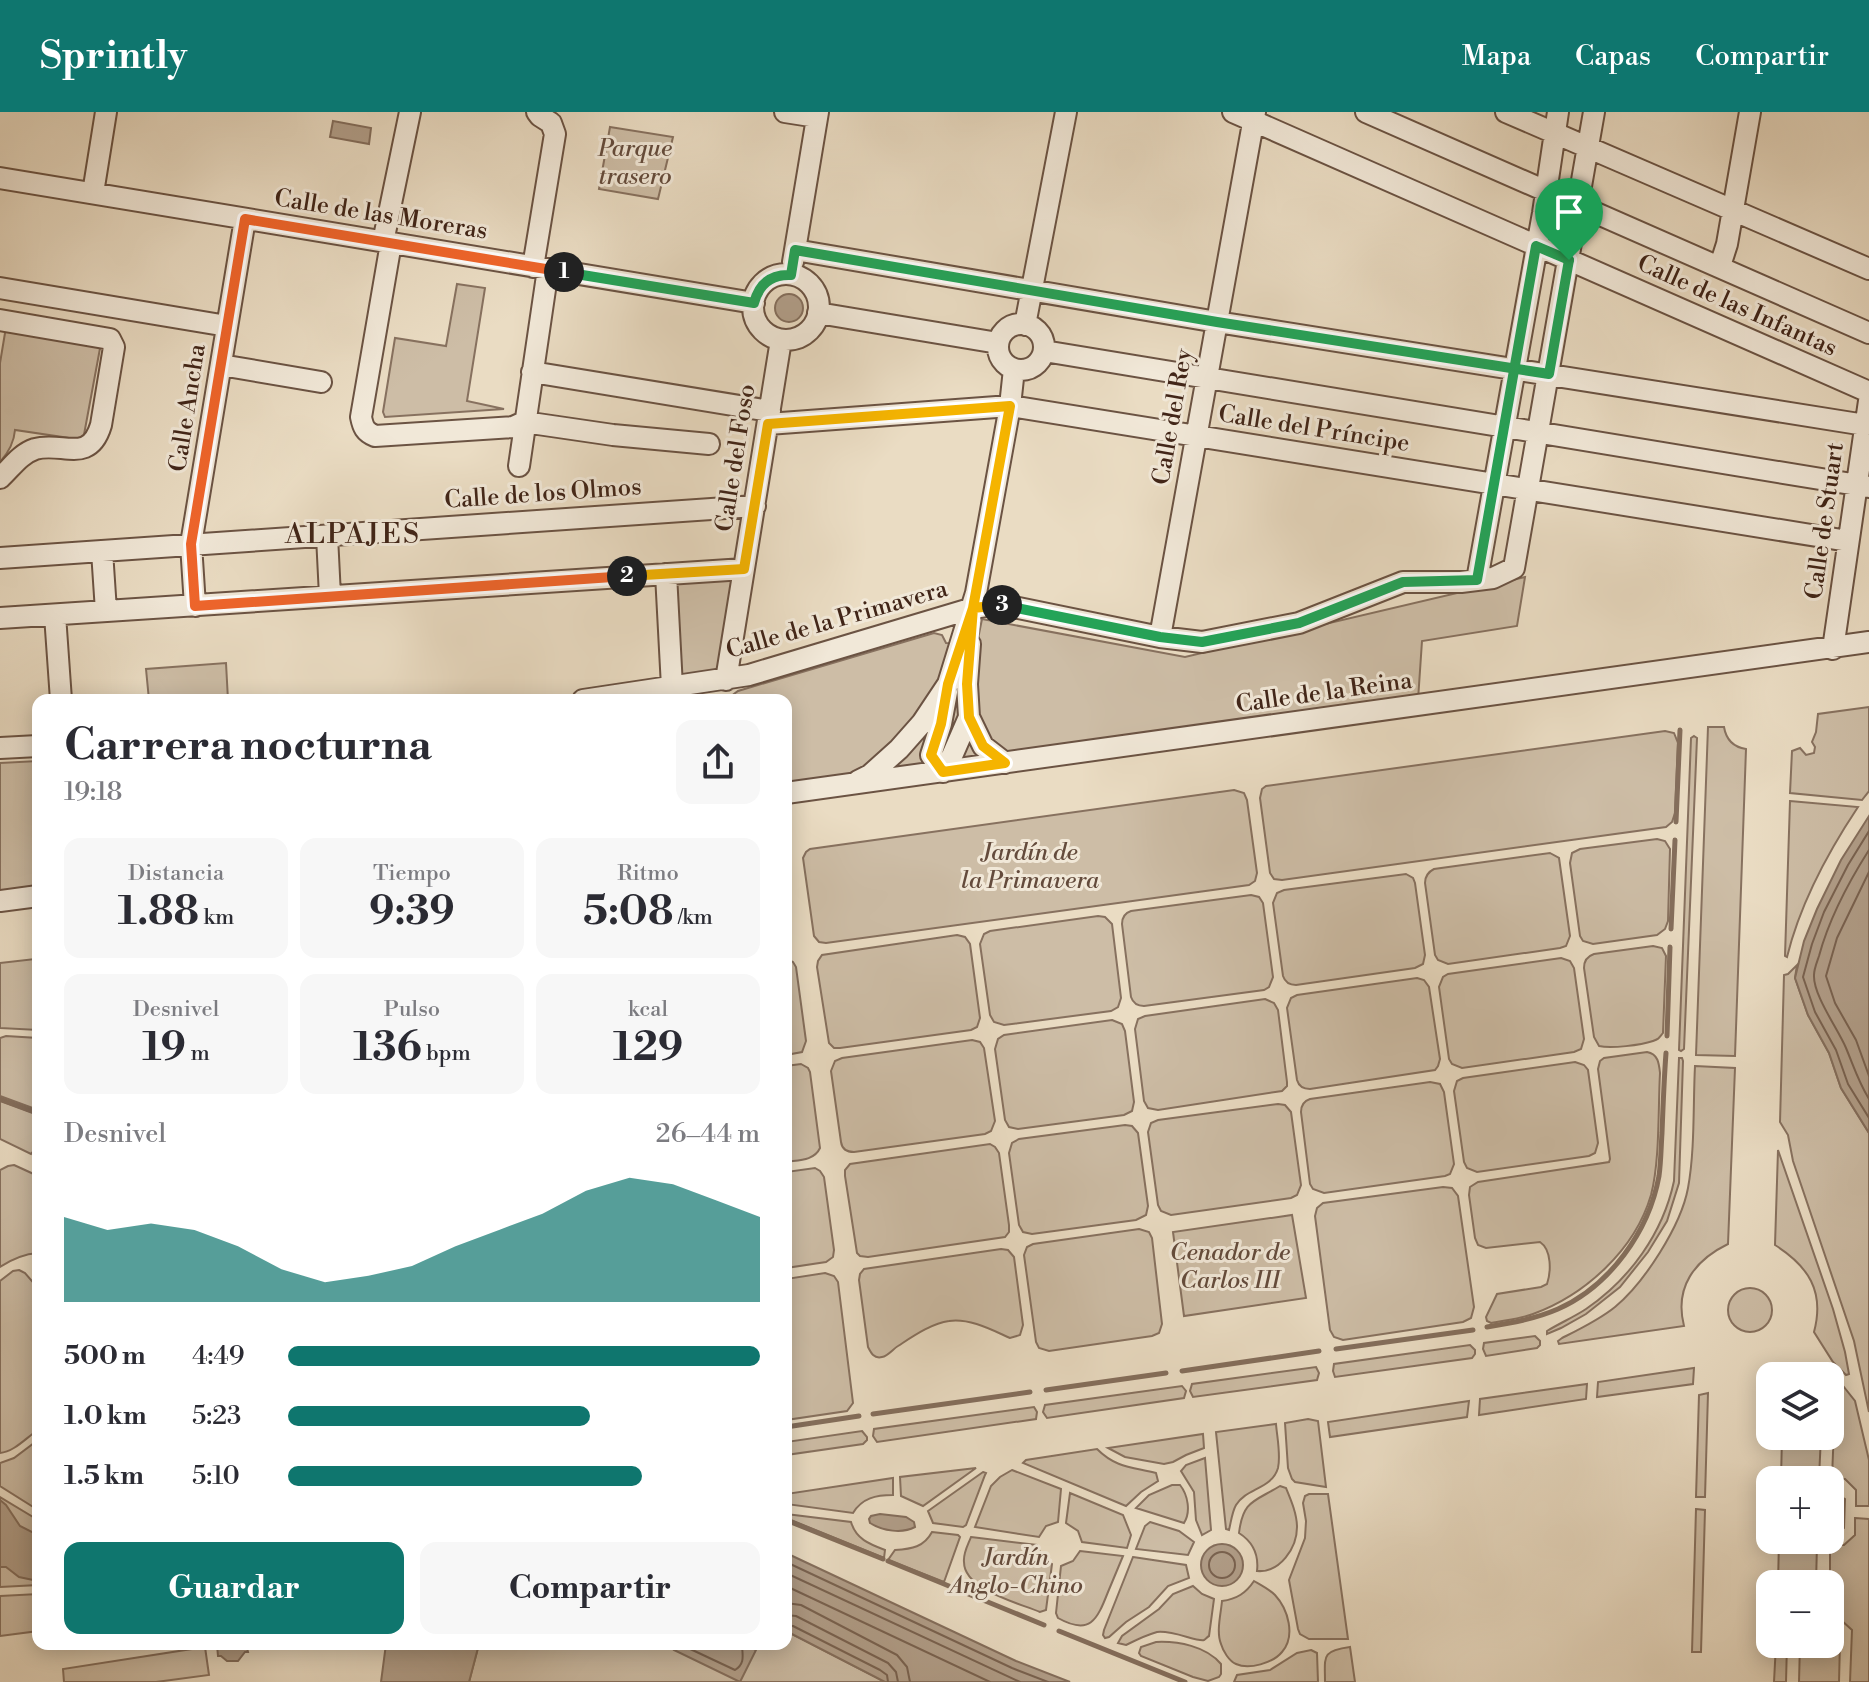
<!DOCTYPE html>
<html lang="es">
<head>
<meta charset="utf-8">
<style>
  body { margin:0; font-family:"Libre Bodoni",serif; background:#f7f7f7; color:#2b2b33; height:100vh; display:flex; flex-direction:column; font-size:30px; white-space:nowrap }
  * { box-sizing:border-box; margin:0 }
  p { font-size:26px; color:#7c7c81 }
  .icon { flex:none; width:44px; height:44px; fill:none; stroke:currentColor; stroke-width:2; stroke-linecap:round; stroke-linejoin:round }
  .map { position:relative; flex:1; overflow:hidden }
  .panel { position:absolute; left:32px; top:582px; width:760px; height:956px; display:flex; flex-direction:column; background:#fff; border-radius:16px; box-shadow:0 4px 20px #0003 }
  .panel>* { flex:none }
  .fabs { position:absolute; left:1756px; top:1250px; display:grid; gap:16px }
  .fabs a { display:grid; place-items:center; width:88px; height:88px; border-radius:16px; background:#fff; box-shadow:0 4px 20px #0003; font-size:40px }
  .pin { position:absolute; display:grid; place-items:center; width:68px; height:68px; color:#fff; margin:-82px -34px; border-radius:50% 50% 50% 0; rotate:-45deg; box-shadow:0 0 8px #0007 }
  .pin .icon { rotate:45deg }
  .km { position:absolute; width:40px; height:40px; margin:-20px; border-radius:50%; background:#222; color:#fff; font-size:22px; line-height:40px; text-align:center }
  .round { display:grid; place-items:center; flex:none; width:84px; height:84px; border-radius:16px; background:#f7f7f7 }
  .headline { display:flex; align-items:center; justify-content:space-between; height:136px; padding:0 32px }
  h1 { font-size:44px; font-weight:700; line-height:60px }
  .stats { display:grid; grid-template-columns:repeat(3,1fr); gap:12px; height:136px; padding:8px 32px }
  .stats div { display:grid; align-content:center; border-radius:16px; background:#f7f7f7; text-align:center }
  .stats b { font-size:40px; font-weight:700 }
  .stats small { font-size:22px; font-weight:400 }
  .stats p { font-size:22px }
  .chart { height:224px; padding:16px 32px }
  .chart p { display:flex; justify-content:space-between }
  .chart svg { width:100%; height:144px; margin-top:8px; fill:#0f766e; opacity:.7 }
  .action { display:flex; gap:16px; margin-top:auto; padding:16px 32px }
  .action a { flex:1; height:92px; border-radius:16px; background:#0f766e; color:#fff; font-size:32px; font-weight:700; line-height:92px; text-align:center }
  .action a+a { background:#f7f7f7; color:#2b2b33 }
  ul { padding:0 32px; list-style:none; font-size:26px }
  li { display:grid; grid-template-columns:128px 96px 1fr; align-items:center; height:60px }
  li i { height:20px; border-radius:10px; background:#0f766e }
  header { display:flex; align-items:center; gap:48px; box-sizing:border-box; height:112px; padding:0 40px; background:#0f766e; color:#fff }
  header strong { font-size:38px }
  nav { display:flex; gap:44px; margin-inline-start:auto; font-size:28px }
  .map>svg:first-child { display:block }
</style>
</head>
<body>
<header>
<strong>Sprintly</strong>
<nav><a>Mapa</a><a>Capas</a><a>Compartir</a></nav>
</header>
<div class="map">
<svg width="1869" height="1570" viewBox="0 0 1869 1570">
  <rect width="100%" height="100%" fill="#eadcc3"/>
  <filter id="stains"><feTurbulence type="fractalNoise" baseFrequency=".0025" numOctaves="4"/><feColorMatrix values="0 0 0 0 .2 0 0 0 0 .09 0 0 0 0 .02 0 0 0 .5 -.17"/></filter>
  <radialGradient id="worn" r=".72"><stop offset=".6" stop-color="#630" stop-opacity="0"/><stop offset="1" stop-color="#630" stop-opacity=".3"/></radialGradient>
  <path fill="#cdbda6" stroke="#87715f" stroke-width="2" d="M610,15L673,25L658,87L599,77Z
    M457,172L485,176L467,289L504,297L385,305L383,300L395,226L446,234Z
    M6,215L101,231L83,328L15,318C14,331 9,340 0,350V251Z
    M1525,465L1517,514L1422,529L1418,588L786,677V588H726L738,579L934,521L942,523L946,531L977,532L982,507L1185,545Z
    M735,467L720,561L678,567L672,470Z
    M226,551L228,588H149L146,557Z
    M1869,595V679L1862,688L1790,681L1792,639L1800,636L1806,643L1814,641L1815,635L1812,630L1816,620L1818,602Z
    M1708,615H1724C1726,627 1733,635 1746,637L1735,944L1696,943Z
    M1665,619L1674,621L1678,631L1675,701L1672,710L1666,715L1282,768L1274,767L1270,761L1260,686L1262,677L1266,674Z
    M1694,624L1697,626L1684,937L1681,939L1679,938L1691,626Z
    M38,649V778L0,783V651Z
    M1234,678L1244,681L1247,688L1257,761L1255,769L1249,773L826,831L819,830L814,824L803,746L806,740L810,737Z
    M1790,689L1858,695C1828,740 1800,792 1787,845L1785,844Z
    M1657,727L1665,729L1670,737L1668,809L1665,817L1657,823L1593,832L1583,829L1580,824L1570,751L1572,741L1580,737Z
    M1550,741L1559,746L1570,824L1566,834L1560,836L1448,852L1438,848L1435,843L1425,771C1425,764 1428,760 1434,757Z
    M1406,762L1413,766L1415,771L1425,843L1423,852L1415,856L1296,873C1289,873 1285,870 1283,864L1273,791L1277,781L1284,778Z
    M1251,783L1259,785L1263,791L1273,865L1269,875L1264,878L1144,894C1137,894 1133,891 1131,885L1122,812C1122,806 1125,801 1131,799Z
    M1098,804L1105,805L1112,812L1121,886L1118,895L1111,899L1004,913L994,910L990,903L980,832L984,822L990,819Z
    M957,823L965,825L970,832L980,906L977,915L971,918L840,936H834L829,931L817,855L818,849L822,843Z
    M1653,834L1662,836L1666,844L1663,921C1659,926 1659,927 1653,929C1641,933 1611,937 1599,934L1594,925L1584,856C1584,848 1588,844 1594,842Z
    M1561,846L1570,849L1574,856L1584,927L1581,937L1574,940L1462,956L1452,952L1449,947L1439,875L1443,865L1448,862Z
    M35,847L38,851V918L0,916V851Z
    M786,847L793,850L796,855L806,929L802,940L786,943Z
    M1797,853L1795,866L1808,903L1829,941L1841,976L1869,1021V1300L1854,1229L1793,1049L1788,1023L1780,1010L1784,863L1788,862Z
    M1417,866L1424,868L1429,875L1440,947L1438,954L1435,958L1310,977C1304,977 1299,975 1297,968L1287,896L1291,886L1297,883Z
    M1265,887L1274,891L1278,898L1287,970V974L1282,979L1158,998L1148,996L1144,989L1135,917L1138,907L1145,904Z
    M1112,908L1122,912L1125,919L1134,990L1132,999L1124,1003L1018,1017L1009,1015L1005,1008L995,937L998,927L1004,923Z
    M6,924L38,926V998L0,984V926Z
    M972,928L980,930L984,936L995,1009L991,1019L985,1022L854,1040C847,1040 842,1037 841,1030L831,959L835,949L842,946Z
    M1647,940C1658,942 1659,951 1660,961C1658,997 1660,1049 1651,1083C1635,1138 1585,1183 1533,1202C1520,1207 1505,1208 1491,1211L1487,1209L1486,1205L1497,1182L1541,1175L1547,1172C1551,1160 1552,1138 1540,1130L1486,1136L1478,1133L1475,1126L1469,1083L1470,1075L1478,1070L1609,1050L1610,1047L1598,957L1600,949L1604,946Z
    M1679,946H1682L1683,949L1679,1071L1667,1109L1648,1140L1620,1175L1586,1202L1561,1216L1547,1222V1219C1560,1211 1574,1205 1586,1197C1630,1167 1663,1121 1674,1069Z
    M1575,950L1584,953L1588,958L1598,1031L1595,1041L1589,1044L1477,1060L1467,1056L1464,1050L1454,979L1457,969L1463,966Z
    M801,952L808,956L810,960L820,1036C814,1049 798,1048 786,1050V954Z
    M1695,954L1735,956L1728,1132C1695,1148 1674,1175 1684,1214L1559,1232L1558,1229L1562,1226C1580,1217 1599,1208 1615,1195C1644,1171 1681,1114 1688,1076C1695,1038 1693,993 1695,954Z
    M1430,970L1440,972L1444,980L1454,1052L1450,1062L1445,1064L1324,1081L1313,1077L1310,1072L1301,1000C1301,994 1304,989 1310,987Z
    M0,989L38,1003V1033L31,1042L0,1027Z
    M1278,992L1285,993L1291,1000L1301,1073L1297,1083L1291,1086L1171,1103L1161,1099L1158,1093L1148,1020L1151,1011L1158,1008Z
    M1125,1013L1132,1014L1138,1021L1148,1094L1146,1103L1136,1108L1032,1122L1023,1120L1019,1113L1009,1041L1012,1031L1019,1027Z
    M990,1032L995,1035L999,1041L1009,1113V1120L1005,1125L868,1145L860,1144L857,1141L845,1064V1058L850,1052Z
    M1778,1038L1833,1197L1845,1240L1849,1262L1846,1263L1833,1250L1814,1220C1825,1179 1808,1154 1775,1133Z
    M14,1053L38,1064V1141C24,1142 12,1147 0,1155V1058L8,1054Z
    M815,1056L820,1059L824,1065L834,1138L833,1145L826,1150L786,1156V1060Z
    M1443,1075L1452,1076L1458,1084L1474,1195L1471,1206L1463,1210L1343,1228L1334,1225L1330,1218L1315,1104L1317,1096L1323,1091Z
    M1292,1103L1306,1186L1184,1204L1173,1120Z
    M1139,1117L1149,1120L1152,1126L1162,1212L1159,1221L1152,1224L1049,1239L1039,1236L1036,1230L1024,1143L1027,1135L1033,1132Z
    M1001,1137L1008,1138L1014,1145L1023,1213L1020,1223L1010,1226C992,1218 970,1206 949,1209C932,1211 912,1225 898,1234C893,1237 888,1244 882,1245C874,1247 871,1241 868,1235L859,1168L860,1162L864,1157Z
    M19,1158L25,1161L38,1176V1318C27,1325 14,1340 0,1341V1169L13,1159Z
    M825,1161L834,1164L838,1170L853,1291L847,1299L786,1308V1167Z
    M1728 1198a22 22 0 1 1 44 0a22 22 0 1 1-44 0Z
    M1535,1224L1540,1229V1233L1537,1236L1486,1244L1483,1237L1484,1231Z
    M1470,1233L1475,1238V1242L1472,1246L1335,1265L1333,1259L1334,1252Z
    M1316,1255L1319,1261L1317,1268L1193,1285L1190,1279L1192,1272Z
    M1694,1256L1693,1272L1597,1285L1598,1270Z
    M1836,1265L1855,1289L1869,1348V1394H1856V1378L1845,1367L1832,1366Z
    M1587,1272L1586,1287L1479,1303L1480,1287Z
    M1182,1274L1186,1279L1184,1286L1047,1306L1043,1300L1045,1293Z
    M1708,1281L1705,1385H1696L1699,1283Z
    M1469,1289L1467,1305L1330,1325L1328,1310Z
    M1034,1295L1037,1300L1036,1307L877,1330L873,1324L874,1317Z
    M1308,1307L1318,1309L1326,1375L1295,1370L1292,1367L1288,1356L1285,1311Z
    M1276,1312C1277,1325 1281,1343 1278,1356C1272,1377 1246,1376 1236,1393C1232,1400 1231,1410 1229,1418L1226,1417L1216,1320Z
    M862,1319L867,1325V1328L863,1332L786,1343V1330Z
    M1203,1322L1204,1336L1186,1343L1173,1350L1164,1352L1125,1345L1108,1336Z
    M1782,1324H1821L1819,1366L1781,1368Z
    M38,1328V1398L0,1374V1351L14,1346Z
    M1097,1337C1116,1356 1132,1355 1156,1361L1158,1369L1141,1380L1126,1394L1023,1351L1026,1348Z
    M1205,1346L1211,1418L1202,1423L1196,1408L1194,1380L1181,1359L1186,1353Z
    M976,1356L923,1394L901,1384L900,1365Z
    M1012,1358L1061,1377L1058,1410L1046,1414L1039,1425L975,1415L991,1374L1000,1365Z
    M983,1360L986,1361L985,1363L966,1413L963,1415L933,1411L928,1399Z
    M893,1366V1383C876,1383 862,1386 853,1401L786,1392V1382Z
    M1172,1373H1180C1188,1383 1191,1400 1184,1411L1136,1396L1149,1383Z
    M1280,1374L1286,1376C1291,1388 1297,1402 1297,1415C1297,1436 1280,1461 1257,1459C1259,1442 1253,1430 1239,1421C1243,1388 1254,1390 1280,1374Z
    M1830,1379L1839,1380L1840,1384L1845,1387L1844,1416L1838,1421L1830,1420Z
    M1070,1381L1123,1403L1131,1423L1127,1436L1082,1430L1078,1419L1066,1411Z
    M1309,1382H1328L1348,1527H1309L1300,1522L1298,1517L1289,1468L1305,1426L1306,1409L1303,1391L1305,1384Z
    M0,1385L38,1408V1473L0,1475Z
    M1696,1397L1705,1398L1701,1540H1692Z
    M786,1402L851,1410C856,1427 869,1432 885,1438L884,1446L786,1406Z
    M1855,1406L1869,1407V1570H1850L1852,1518L1841,1508L1830,1507V1433H1844L1855,1423Z
    M1150,1410L1179,1419L1194,1430L1188,1443L1136,1437L1145,1414Z
    M932,1420L958,1423L960,1425L944,1470L888,1448L895,1438C912,1437 924,1435 932,1420Z
    M971,1425L1037,1433L1043,1447L1052,1452L1046,1498L1040,1500C1019,1491 964,1478 964,1450C963,1441 968,1433 971,1425Z
    M1779,1428H1799L1804,1432H1817L1816,1472H1778Z
    M1080,1439L1123,1444C1118,1456 1113,1468 1108,1480C1097,1508 1090,1524 1058,1506L1056,1501L1061,1454L1073,1449Z
    M1133,1445L1186,1453L1189,1466L1168,1474L1149,1495L1126,1510L1109,1525L1105,1526L1103,1523L1104,1518Z
    M1254,1469C1261,1473 1269,1477 1275,1483C1288,1497 1296,1524 1282,1540C1273,1551 1249,1558 1236,1552C1229,1549 1223,1539 1221,1532C1216,1520 1221,1501 1222,1489C1237,1487 1246,1481 1254,1469Z
    M1193,1474L1202,1482L1214,1487L1209,1524C1207,1525 1206,1527 1204,1528C1197,1530 1173,1518 1157,1520C1146,1523 1136,1528 1126,1533L1118,1531L1122,1524L1159,1497L1173,1482Z
    M38,1482V1519L0,1524V1484Z
    M786,1519L885,1570H469L479,1532H786Z
    M1830,1521L1840,1530L1839,1570H1799L1800,1532H1830Z
    M1156,1530C1178,1529 1206,1534 1221,1552V1562L1219,1565L1208,1569L1193,1565L1141,1544L1139,1541L1141,1535Z
    M1776,1532H1787L1786,1570H1774Z
    M205,1535L209,1563L156,1570H64L63,1557Z
    M1350,1535L1355,1570H1325C1325,1544 1321,1539 1350,1535Z
    M1311,1538L1317,1541L1318,1570H1234L1237,1563L1270,1558L1297,1541Z"/>
  <path fill="#b19e89" stroke="#846e5c" stroke-width="2" d="M333,9L371,16L369,32L330,25Z
    M775 196a14 14 0 1 1 28 0a14 14 0 1 1-28 0Z
    M1869,704V1021L1841,976L1829,941L1808,903L1795,866L1804,829L1817,797L1841,748Z
    M0,1388L6,1393L20,1414L38,1423V1469L19,1465L6,1455H0Z
    M880,1402L906,1405L914,1410L915,1415C902,1422 883,1419 870,1411L869,1407L871,1404Z
    M1201 1453a21 21 0 1 1 42 0a21 21 0 1 1-42 0Z
    M786,1441L1016,1549L1070,1570H885L786,1519Z
    M220,1532H246L248,1540H245L238,1549H227L221,1544H218L217,1533Z
    M386,1532H479L469,1570H381Z
    M677,1532H743L756,1538L740,1570L674,1538Z"/>
  <g fill="none" stroke-linecap="round" stroke-linejoin="round">
    <path stroke="#796250" stroke-width="2" d="M1869,719L1848,753L1824,800L1812,832L1803,865L1815,900L1836,938L1848,972L1869,1006
      M1869,738C1848,771 1829,807 1819,844C1817,850 1814,857 1814,863C1813,883 1838,917 1846,936C1854,955 1858,969 1869,987
      M1869,760L1837,826L1826,864L1835,891L1856,928L1869,964
      M1209 1453a13 13 0 1 1 26 0a13 13 0 1 1-26 0Z
      M786,1450L1012,1556L1048,1570
      M786,1461L1020,1570
      M786,1474L990,1570
      M786,1491L801,1493L897,1543L907,1555L910,1570
      M786,1503L796,1504L888,1551L896,1560L898,1570
      M786,1513L793,1514L880,1558L887,1563L888,1570
      M684,1532L686,1535L735,1558C746,1551 742,1542 742,1532"/>
    <path stroke="#846e5c" stroke-width="5" d="M1676,710L1680,618
      M1671,817L1675,728
      M1667,924L1670,835
      M0,987L38,1001
      M1487,1215C1511,1211 1535,1207 1558,1197C1610,1174 1649,1119 1659,1064C1661,1050 1661,1035 1662,1021C1663,994 1664,968 1666,941
      M1336,1237L1473,1218
      M1182,1259L1319,1239
      M1046,1278L1166,1261
      M873,1302L1030,1280
      M786,1315L859,1304
      M786,1408L883,1447
      M888,1449L1044,1513
      M1059,1519L1185,1570"/>
    <defs>
      <path id="minor" d="M785,0L817,5
        M1233,0L1869,280
        M1366,0L1869,221
        M1506,0L1869,157
        M0,66L754,191
        M93,81L106,0
        M383,130L410,0
        M391,131L361,305C363,315 365,320 375,324L513,315L524,310L613,323L709,332
        M795,138L1217,210L1865,313
        M793,150L818,0
        M1720,154L1727,132L1750,0
        M533,155L555,22L551,11L540,4L537,0
        M753 195a33 33 0 1 1 66 0a33 33 0 1 1-66 0Z
        M0,176L227,214
        M818,201L998,231
        M0,208L110,227L114,235L101,313C89,353 62,329 35,337C20,342 11,356 0,366
        M998 235a23 23 0 1 1 46 0a23 23 0 1 1-46 0Z
        M1025,213L1066,0
        M1044,239L1869,375
        M221,253L321,270
        M532,260L770,299
        M768,312L1010,294L1848,429
        M519,354L548,157
        M327,424L330,484
        M102,439L106,499
        M0,446L755,394
        M666,462L672,575
        M1477,468L1543,101L1558,0
        M195,494L191,432L245,107
        M55,503L61,588
        M0,506L744,457
        M1160,525L1255,0
        M1833,537L1869,289
        M726,568L781,228
        M583,588L749,563L973,496L999,492L1160,525L1202,530L1299,511L1403,470H1461L1493,466L1514,456L1594,0
        M969,605L983,634L1005,651
        M0,636L38,634
        M943,660L952,644L969,605L967,572L970,532
        M943,660L931,643L941,612L947,580
        M858,669L870,663L899,637L922,611L948,572L976,481L1010,294L1014,257
        M786,681L1869,530
        M0,789L38,784"/>
    </defs>
    <use href="#minor" stroke="#6b5343" stroke-width="24"/>
    <use href="#minor" stroke="#f1e8d8" stroke-width="20"/>
  </g>
  <g fill="none" stroke-linecap="round" stroke-linejoin="round">
    <defs>
      <path id="split-1" d="M564,160L754,191C759,172 771,162 791,163L795,138L1217,210L1549,262L1569,148"/>
      <path id="split-2" d="M564,160L245,107L191,432L195,494L627,464"/>
      <path id="split-3" d="M627,464L744,457L768,312L1010,294L973,496L967,572L969,605L983,634L1005,651L943,660L931,643L941,612L948,572L973,496L1002,493"/>
      <path id="split-4" d="M1002,493L1160,525L1202,530L1299,511L1403,470L1477,468L1536,134L1569,148"/>
    </defs>
    <use href="#split-1" stroke="#fff" stroke-width="16"/>
    <use href="#split-2" stroke="#fff" stroke-width="16"/>
    <use href="#split-3" stroke="#fff" stroke-width="16"/>
    <use href="#split-4" stroke="#fff" stroke-width="16"/>
    <use href="#split-1" stroke="#22a559" stroke-width="10"/>
    <use href="#split-2" stroke="#f0652b" stroke-width="10"/>
    <use href="#split-3" stroke="#f5b400" stroke-width="10"/>
    <use href="#split-4" stroke="#22a559" stroke-width="10"/>
  </g>
  <g text-anchor="middle" dominant-baseline="central" stroke-width="6" stroke-linejoin="round" paint-order="stroke">
    <g font-size="24" font-style="italic" fill="#644b3c" stroke="#f1e8d8">
      <text x="635" y="37">Parque<tspan x="635" dy="28">trasero</tspan></text>
      <text x="1030" y="741">Jardín de<tspan x="1030" dy="28">la Primavera</tspan></text>
      <text x="1230" y="1141">Cenador de<tspan x="1230" dy="28">Carlos III</tspan></text>
      <text x="1016" y="1446">Jardín<tspan x="1016" dy="28">Anglo-Chino</tspan></text>
    </g>
    <g font-size="24" fill="#412518" stroke="#f1e8d8">
      <text transform="translate(381 103) rotate(9)">Calle de las Moreras</text>
      <text transform="translate(1737 194) rotate(24)">Calle de las Infantas</text>
      <text transform="translate(188 296) rotate(-81)">Calle Ancha</text>
      <text transform="translate(1173 305) rotate(-80)">Calle del Rey</text>
      <text transform="translate(1314 317) rotate(9)">Calle del Príncipe</text>
      <text transform="translate(736 346) rotate(-81)">Calle del Foso</text>
      <text transform="translate(543 382) rotate(-4)">Calle de los Olmos</text>
      <text transform="translate(1825 409) rotate(-82)">Calle de Stuart</text>
      <text transform="translate(837 508) rotate(-16)">Calle de la Primavera</text>
      <text transform="translate(1324 581) rotate(-8)">Calle de la Reina</text>
    </g>
    <g font-size="28" letter-spacing="2" fill="#412518" stroke="#f1e8d8">
      <text x="353" y="422">ALPAJES</text>
    </g>
  </g>
  <rect width="100%" height="100%" filter="url(#stains)"/>
  <rect width="100%" height="100%" fill="url(#worn)"/>
</svg>
<div class="fabs">
<a><svg class="icon" aria-label="layers" viewBox="0 0 24 24"><path d="M12 4l9 5-9 5-9-5zM3 14l9 5 9-5"/></svg></a>
<a>+</a>
<a>−</a>
</div>
<div class="pin" style="left:1569px;top:148px;background:#1e9e55"><svg class="icon" aria-label="arrive" viewBox="0 0 24 24"><path d="M6 21V4h12l-3 4 3 4H6"/></svg></div>
<b class="km" style="left:564px;top:160px">1</b>
<b class="km" style="left:627px;top:464px">2</b>
<b class="km" style="left:1002px;top:493px">3</b>
<section class="panel">
<div class="headline"><div><h1>Carrera nocturna</h1><p>19:18</p></div><a class="round"><svg class="icon" aria-label="share" viewBox="0 0 24 24"><path d="M12 15V3M7 8l5-5 5 5M5 13v7h14v-7"/></svg></a></div>
<div class="stats">
<div><p>Distancia</p><b>1.88<small> km</small></b></div>
<div><p>Tiempo</p><b>9:39</b></div>
<div><p>Ritmo</p><b>5:08<small> /km</small></b></div>
</div>
<div class="stats">
<div><p>Desnivel</p><b>19<small> m</small></b></div>
<div><p>Pulso</p><b>136<small> bpm</small></b></div>
<div><p>kcal</p><b>129</b></div>
</div>
<div class="chart"><p><span>Desnivel</span>26–44 m</p>
<svg viewBox="0 0 160 44" preserveAspectRatio="none"><path d="M0 44V18L10 22L20 20L30 22L40 27L50 34L60 38L70 36L80 33L90 27L100 22L110 17L120 10L130 6L140 8L150 13L160 18V44z"/></svg>
</div>
<ul>
<li><b>500 m</b>4:49<i style="width:100%"></i></li>
<li><b>1.0 km</b>5:23<i style="width:64%"></i></li>
<li><b>1.5 km</b>5:10<i style="width:75%"></i></li>
</ul>
<div class="action"><a>Guardar</a><a>Compartir</a></div>
</section>
</div>
</body>
</html>
